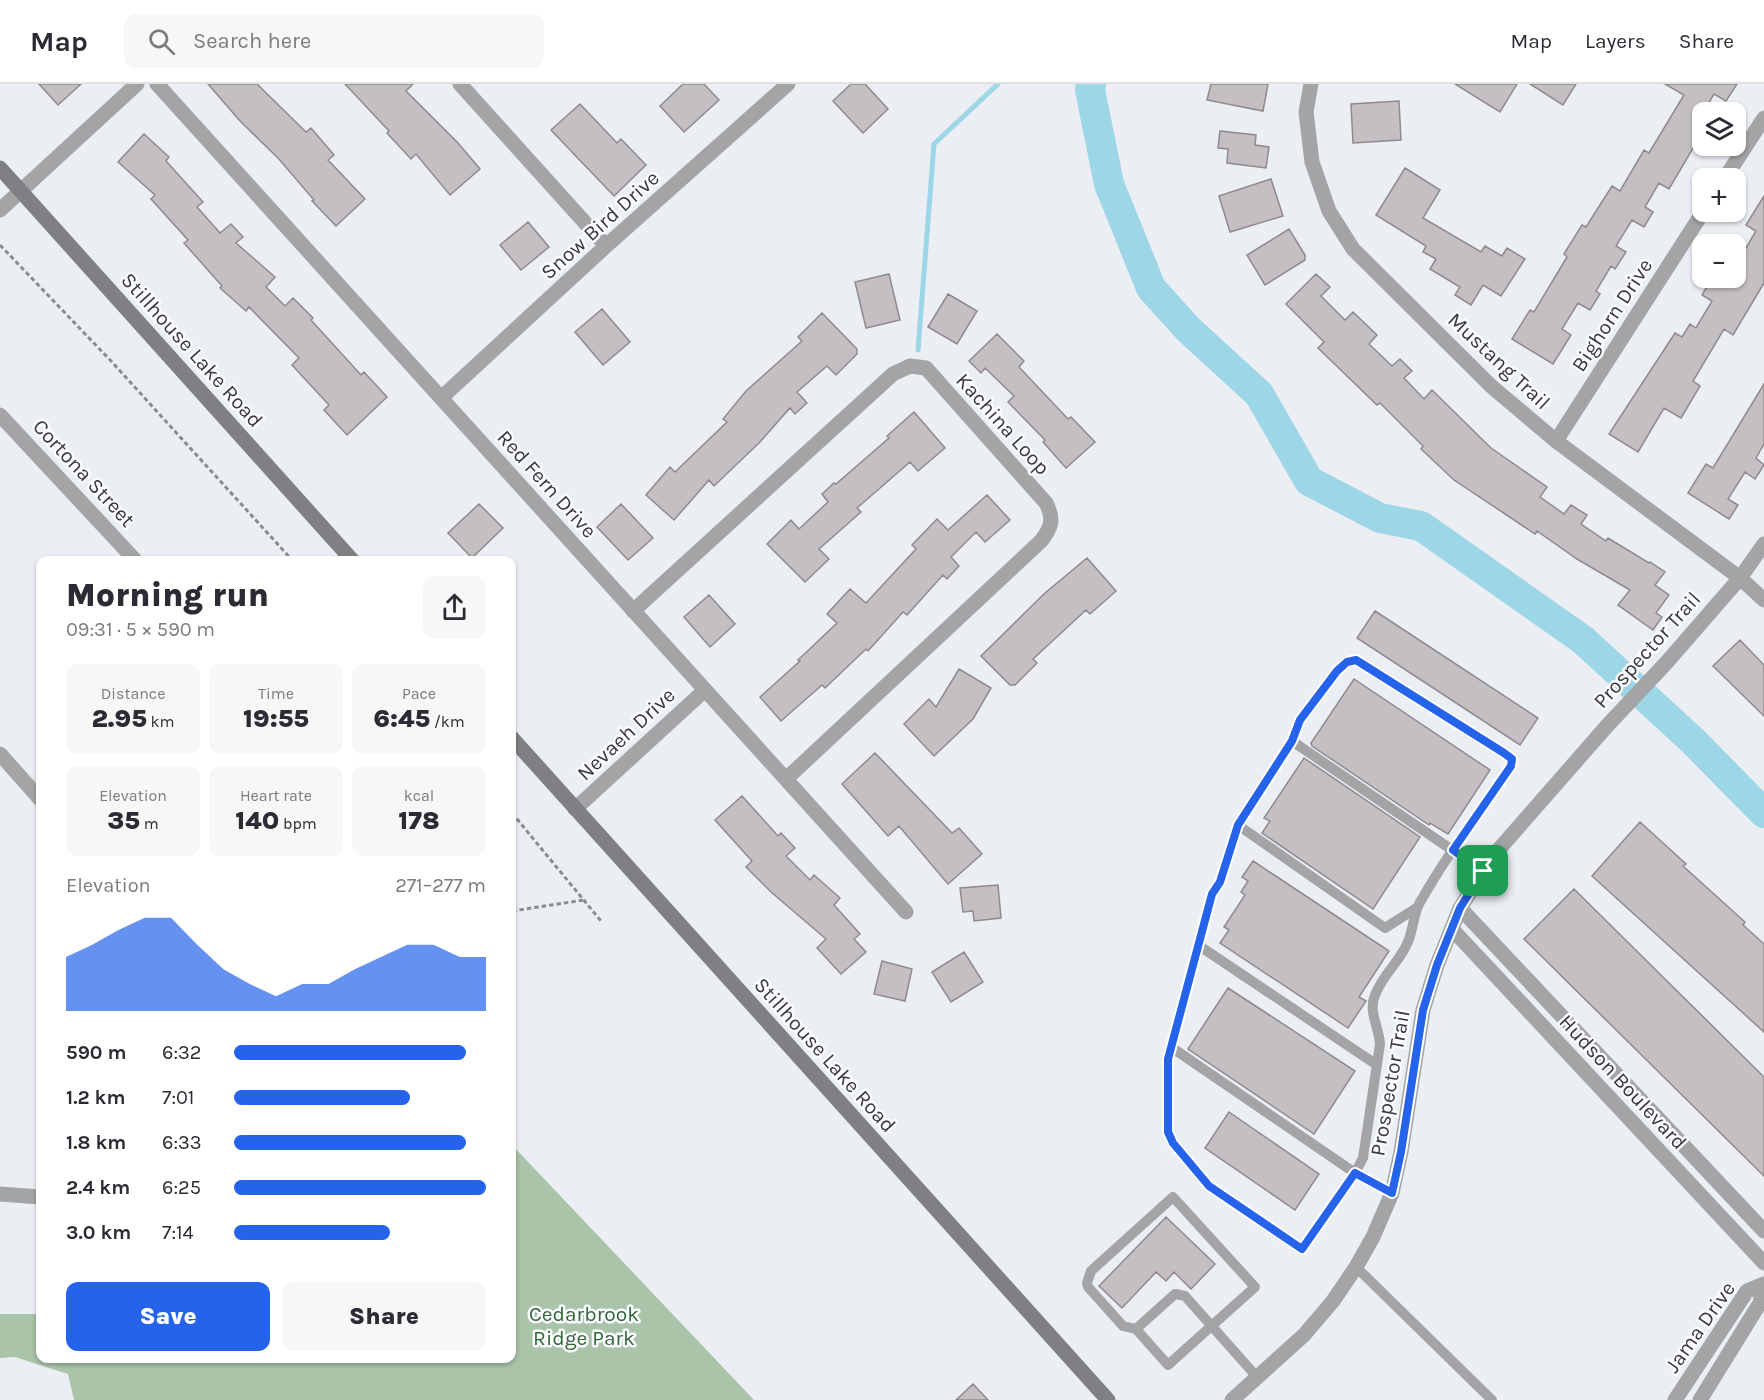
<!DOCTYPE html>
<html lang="en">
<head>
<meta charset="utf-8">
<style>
  body { margin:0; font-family:Karla,sans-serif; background:#f7f7f7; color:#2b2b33; height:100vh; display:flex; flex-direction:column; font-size:22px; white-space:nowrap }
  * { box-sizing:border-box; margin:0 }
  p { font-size:20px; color:#7c7c81 }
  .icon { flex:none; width:33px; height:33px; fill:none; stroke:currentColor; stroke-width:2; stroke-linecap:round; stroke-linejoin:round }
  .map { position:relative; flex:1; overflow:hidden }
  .sheet { position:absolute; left:36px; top:472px; width:480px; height:807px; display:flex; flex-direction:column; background:#fff; border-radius:12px; box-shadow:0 2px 4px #0004 }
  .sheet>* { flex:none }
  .buttons { position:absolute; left:1692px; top:18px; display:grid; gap:12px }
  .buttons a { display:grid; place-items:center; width:54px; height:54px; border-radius:12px; background:#fff; box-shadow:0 2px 4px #0004; font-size:30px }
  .pin { position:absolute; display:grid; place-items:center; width:51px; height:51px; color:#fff; margin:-26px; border-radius:12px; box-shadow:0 3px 9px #0006 }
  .round { display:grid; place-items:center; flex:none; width:63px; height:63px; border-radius:12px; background:#f7f7f7 }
  .head { display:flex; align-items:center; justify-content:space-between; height:102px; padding:0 30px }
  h1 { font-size:33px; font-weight:800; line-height:45px }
  .stats { display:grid; grid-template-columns:repeat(3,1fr); gap:9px; height:102px; padding:6px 30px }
  .stats div { display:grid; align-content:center; border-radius:12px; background:#f7f7f7; text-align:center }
  .stats b { font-size:26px; font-weight:800 }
  .stats small { font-size:16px; font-weight:400 }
  .stats p { font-size:16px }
  .chart { height:168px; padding:12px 30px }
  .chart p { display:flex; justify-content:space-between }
  .chart svg { width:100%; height:108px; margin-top:6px; fill:#2563eb; opacity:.7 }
  .button { display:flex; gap:12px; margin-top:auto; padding:12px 30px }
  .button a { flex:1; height:69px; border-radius:12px; background:#2563eb; color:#fff; font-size:24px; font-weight:800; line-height:69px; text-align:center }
  .button a+a { background:#f7f7f7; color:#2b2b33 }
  ul { padding:0 30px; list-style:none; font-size:20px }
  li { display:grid; grid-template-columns:96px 72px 1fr; align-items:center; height:45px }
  li i { height:15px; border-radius:8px; background:#2563eb }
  header { display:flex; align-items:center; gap:36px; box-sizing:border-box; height:84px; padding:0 30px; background:#fff; border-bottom:2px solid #e1e1e2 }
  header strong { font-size:28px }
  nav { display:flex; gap:33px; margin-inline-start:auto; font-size:21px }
  .search { width:420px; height:54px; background:#f7f7f7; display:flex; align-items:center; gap:15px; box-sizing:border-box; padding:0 21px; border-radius:12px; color:#7c7c81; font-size:22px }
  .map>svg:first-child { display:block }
</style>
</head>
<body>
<header>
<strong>Map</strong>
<div class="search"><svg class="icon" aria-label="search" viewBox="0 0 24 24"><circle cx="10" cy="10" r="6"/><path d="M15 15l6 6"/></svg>Search here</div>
<nav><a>Map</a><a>Layers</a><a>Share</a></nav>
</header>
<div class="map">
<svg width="1764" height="1316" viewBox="0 0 1764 1316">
  <rect width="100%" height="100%" fill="#ebeef3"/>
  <path fill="#a9c4a9" d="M512,1061L754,1316H74L68,1290L15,1273L0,1274V1230H40V1275H512Z"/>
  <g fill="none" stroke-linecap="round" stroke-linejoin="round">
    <path stroke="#9dd6e6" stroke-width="5" d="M918,266L934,60L998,0"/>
    <path stroke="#9dd6e6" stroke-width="30" d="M1091,0L1090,6L1109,100L1151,204L1188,245L1259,310L1309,397L1380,434L1421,442L1583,556L1692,656L1764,729"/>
  </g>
  <path fill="#c4bfc3" stroke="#8f8a8d" stroke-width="1.5" d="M39,0H81L58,21Z
    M208,0H257L306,48L311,44L334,71L328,76L365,115L336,142L312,117L314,116L278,74L240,37Z
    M345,0H413L406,7L458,59L480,85L450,111L416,70L411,75L387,49L389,47Z
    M683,0H704L719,16L684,48L660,22Z
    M851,0H865L888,25L863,49L833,17Z
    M1211,0H1268L1263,27L1207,16Z
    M1455,0H1517L1500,28Z
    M1530,0H1576L1563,21Z
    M1665,0H1737L1726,17L1714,10L1696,40L1702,44V49L1669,105L1659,99L1645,123L1653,128L1644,143L1632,136L1616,162L1626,168L1615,185L1611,182L1596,207L1600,210L1590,226L1578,219L1562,245L1571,251L1553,280L1512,255L1530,226L1534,228L1567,173L1564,170L1582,141L1586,143L1612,102L1620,107L1644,66L1649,69L1684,11Z
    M1399,17L1401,56L1353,59L1351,20Z
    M580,20L617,59L621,55L646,81L614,112L551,46Z
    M1220,47L1256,51L1255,61L1269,63L1266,84L1227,79L1228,65L1218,64Z
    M144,50L169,73L166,77L203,118L197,123L220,149L231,140L243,153L236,159L275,193L266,203L285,222L293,214L313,234L311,236L361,291L364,288L387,313L347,351L324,326L329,321L292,281L299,274L249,223L246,227L220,204L222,202L184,159L188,156L151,115L155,111L118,78Z
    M1405,84L1440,106L1423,134L1481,168L1485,162L1502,172L1507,164L1525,175L1501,212L1483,201L1471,221L1455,211L1460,203L1430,185L1436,175L1423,168L1426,162L1376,131Z
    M1271,95L1283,132L1230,148L1219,112Z
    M1764,112V199L1733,251L1724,245L1693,297L1700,302L1681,334L1664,324L1638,368L1609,350L1675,249L1682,253L1690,240L1696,244L1712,217L1702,211L1712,194H1736V181L1756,147L1746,141Z
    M528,138L549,163L521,186L500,161Z
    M1289,145L1305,171V176L1265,201L1247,171Z
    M889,190L900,236L866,244L855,198Z
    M1316,190L1330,203L1321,212L1345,236L1353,228L1377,251L1369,260L1392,282L1400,275L1412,287L1404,294L1424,315L1432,306L1491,364L1547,403L1540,413L1564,430L1571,421L1587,431L1581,440L1606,457L1608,454L1649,479L1650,478L1665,488L1655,501L1669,511L1656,529L1662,533L1653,546L1618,521L1630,506L1577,475L1537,447L1535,450L1454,396L1421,365L1423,362L1380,319L1377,321L1318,264L1324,258L1286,220Z
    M948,210L977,227L957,260L928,243Z
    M602,225L630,258L603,281L575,248Z
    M822,229L857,265V270L836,291L827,282L797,308L807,319L795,330L790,324L759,359L714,402L709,396L674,436L646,411L670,383L675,388L727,338L723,335L746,307L802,257L798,253Z
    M997,250L1024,277L1019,283L1068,335L1071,333L1095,358L1066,384L1043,358L1045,356L1008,318L1014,312L985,284L981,289L969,277Z
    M1764,300V360L1756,374L1764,381L1755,395L1745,388L1728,415L1738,421L1729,435L1688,409L1706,380L1713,384Z
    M914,328L945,364L918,387L910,378L857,424L861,428L819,465L829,475L805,498L767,460L791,436L799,445L828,418L822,410L834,399L836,400L889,354L887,352Z
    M987,411L1010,436L985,458L976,448L951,473L959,482L947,495L943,491L907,531L903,528L868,567L866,565L825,604L822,601L781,637L760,613L800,577L798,576L837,539L827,530L850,505L866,519L916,465L912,461L937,435L948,446Z
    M479,420L503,444L472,474L448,449Z
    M621,420L653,454L628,476L597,443Z
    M1087,474L1116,507L1090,530L1086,526L1033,575L1037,579L1015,601H1010L981,572L1045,509Z
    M709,511L735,540L710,563L684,533Z
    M1375,527L1538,634L1520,661L1357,554Z
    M1740,556L1764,581V632L1713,582Z
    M959,585L991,604L973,635L934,672L904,640L929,615L936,623Z
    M1354,595L1490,686L1448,750L1430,739L1429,741L1312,662L1311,659Z
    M875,669L952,749L959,744L982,770L948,800L899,742L888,752L842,700Z
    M1304,674L1420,753L1373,825L1262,749L1270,737L1264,734Z
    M742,712L778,752L781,749L795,764L786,772L810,796L814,791L840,814L834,821L860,850L854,855L866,868L841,890L817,864L826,855L771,808L746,783L752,777L715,736Z
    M1640,738L1686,780L1683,782L1745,838L1743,841L1764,860V948L1592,792Z
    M1253,777L1389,867L1359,913L1366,917L1348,944L1220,859L1229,846L1224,843L1245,811L1241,808L1248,797L1242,793Z
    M998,801L1001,834L974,837L973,827L963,828L960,804Z
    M1574,805L1764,993V1092L1524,855Z
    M964,868L983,898L951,918L932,888Z
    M882,877L912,885L905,917L874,910Z
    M1228,904L1355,987L1314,1050L1188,965Z
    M1229,1028L1319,1090L1295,1126L1205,1064Z
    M1166,1133L1215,1180L1191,1205L1174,1188L1166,1197L1156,1188L1122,1224L1099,1202Z
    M973,1300L988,1316H956Z"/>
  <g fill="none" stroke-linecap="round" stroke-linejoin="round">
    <path stroke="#8a8c8f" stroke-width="3" stroke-dasharray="4.5 3" stroke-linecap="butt" d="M0,161L111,277L293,477
      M512,729L601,837
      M512,827L584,816"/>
    <path stroke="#a3a4a6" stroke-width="10" d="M1356,576L1504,669L1512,674L1511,682C1480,727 1446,772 1419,820C1413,832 1413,848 1407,860C1399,878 1382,892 1375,911C1368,928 1379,943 1380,960L1363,1074L1355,1089L1302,1165L1209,1102L1173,1060L1168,1048V975L1212,810L1220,798L1238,741L1292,657L1300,636L1337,587L1347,578Z
      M1292,657L1483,787
      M1238,741L1385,844L1418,823
      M1198,861L1377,981
      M1171,963L1355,1089L1392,1109
      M1356,1183L1492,1316
      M1136,1245L1168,1281L1255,1203L1173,1113L1091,1187L1087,1199L1088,1203L1123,1242L1136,1245L1175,1210L1185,1212L1257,1293"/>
    <path stroke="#a3a4a6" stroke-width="15" d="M157,0L906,828
      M460,0L606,162
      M1311,0L1306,28L1312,78L1329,127L1353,165L1491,302L1556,357L1740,494L1764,516
      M1725,94L1764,34
      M0,126L137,0
      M441,314L606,162L788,0
      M0,331L136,477
      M1556,357L1703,128
      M633,527L893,290L910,282L926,284L1046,419C1054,435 1052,443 1041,457L786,695
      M0,670L40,715
      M575,725L705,606
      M1460,824L1764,1147
      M1452,845L1764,1179
      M0,1110L40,1113
      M1232,1316L1304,1251L1333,1217L1356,1183L1373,1153L1392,1109L1401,1068L1423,926L1437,881L1460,824L1494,771L1606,643L1667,578L1740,494L1764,460
      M1675,1316L1747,1207L1764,1200
      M1700,1316L1760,1219L1764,1200"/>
    <path stroke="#7f8084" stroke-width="15" d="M0,84L353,477
      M512,654L1108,1316"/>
  </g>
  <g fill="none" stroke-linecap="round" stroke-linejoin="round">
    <defs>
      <path id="route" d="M1356,576L1504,669L1512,675L1511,682L1453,766L1483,787L1460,824L1437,881L1423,926L1401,1068L1392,1109L1355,1089L1302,1165L1209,1102L1173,1059L1168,1048V975L1212,810L1220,798L1238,741L1292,657L1300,636L1337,587L1347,578Z"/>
    </defs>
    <use href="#route" stroke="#fff" stroke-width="12"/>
    <use href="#route" stroke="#2563eb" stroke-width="8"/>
  </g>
  <g text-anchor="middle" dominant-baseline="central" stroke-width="5" stroke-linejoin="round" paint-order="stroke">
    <g font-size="21" fill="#37393b" stroke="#f9fbfe">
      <text transform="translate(600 141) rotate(-42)">Snow Bird Drive</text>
      <text transform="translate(1612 231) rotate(-57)">Bighorn Drive</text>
      <text transform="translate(192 266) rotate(48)">Stillhouse Lake Road</text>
      <text transform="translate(1499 277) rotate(43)">Mustang Trail</text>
      <text transform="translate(1003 340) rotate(48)">Kachina Loop</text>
      <text transform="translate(84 389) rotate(47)">Cortona Street</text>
      <text transform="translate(547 400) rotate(48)">Red Fern Drive</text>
      <text transform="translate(1647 566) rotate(-48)">Prospector Trail</text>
      <text transform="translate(626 650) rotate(-43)">Nevaeh Drive</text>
      <text transform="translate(825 971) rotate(48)">Stillhouse Lake Road</text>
      <text transform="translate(1623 998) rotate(47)">Hudson Boulevard</text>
      <text transform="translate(1390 999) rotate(-80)">Prospector Trail</text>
      <text transform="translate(1700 1243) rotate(-55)">Jama Drive</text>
    </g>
    <g font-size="21" fill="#336536" stroke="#f9fbfe">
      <text x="584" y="1230">Cedarbrook<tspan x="584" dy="24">Ridge Park</tspan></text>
    </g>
  </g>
</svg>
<div class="buttons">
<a><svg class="icon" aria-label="layers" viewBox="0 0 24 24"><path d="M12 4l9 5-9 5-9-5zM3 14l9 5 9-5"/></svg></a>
<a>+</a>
<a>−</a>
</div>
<div class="pin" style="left:1483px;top:787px;background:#1e9e55"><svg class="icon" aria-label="arrive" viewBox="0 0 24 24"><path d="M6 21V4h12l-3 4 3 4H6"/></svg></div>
<section class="sheet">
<div class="head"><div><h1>Morning run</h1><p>09:31 · 5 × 590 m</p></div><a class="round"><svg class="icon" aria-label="share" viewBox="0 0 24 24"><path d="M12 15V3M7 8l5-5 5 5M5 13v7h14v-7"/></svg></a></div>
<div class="stats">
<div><p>Distance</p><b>2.95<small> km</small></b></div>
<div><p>Time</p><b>19:55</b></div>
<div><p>Pace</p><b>6:45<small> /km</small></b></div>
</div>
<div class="stats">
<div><p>Elevation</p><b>35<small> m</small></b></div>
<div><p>Heart rate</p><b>140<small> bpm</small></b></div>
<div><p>kcal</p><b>178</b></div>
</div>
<div class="chart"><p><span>Elevation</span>271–277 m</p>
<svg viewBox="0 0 160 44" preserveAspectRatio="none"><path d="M0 44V22L10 17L20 11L30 6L40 6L50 17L60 27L70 33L80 38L90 33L100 33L110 27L120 22L130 17L140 17L150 22L160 22V44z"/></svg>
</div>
<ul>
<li><b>590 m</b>6:32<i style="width:92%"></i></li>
<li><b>1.2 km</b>7:01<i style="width:70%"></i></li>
<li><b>1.8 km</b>6:33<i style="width:92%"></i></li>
<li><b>2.4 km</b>6:25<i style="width:100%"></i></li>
<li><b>3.0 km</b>7:14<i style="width:62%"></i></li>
</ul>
<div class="button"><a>Save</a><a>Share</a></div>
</section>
</div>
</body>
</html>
